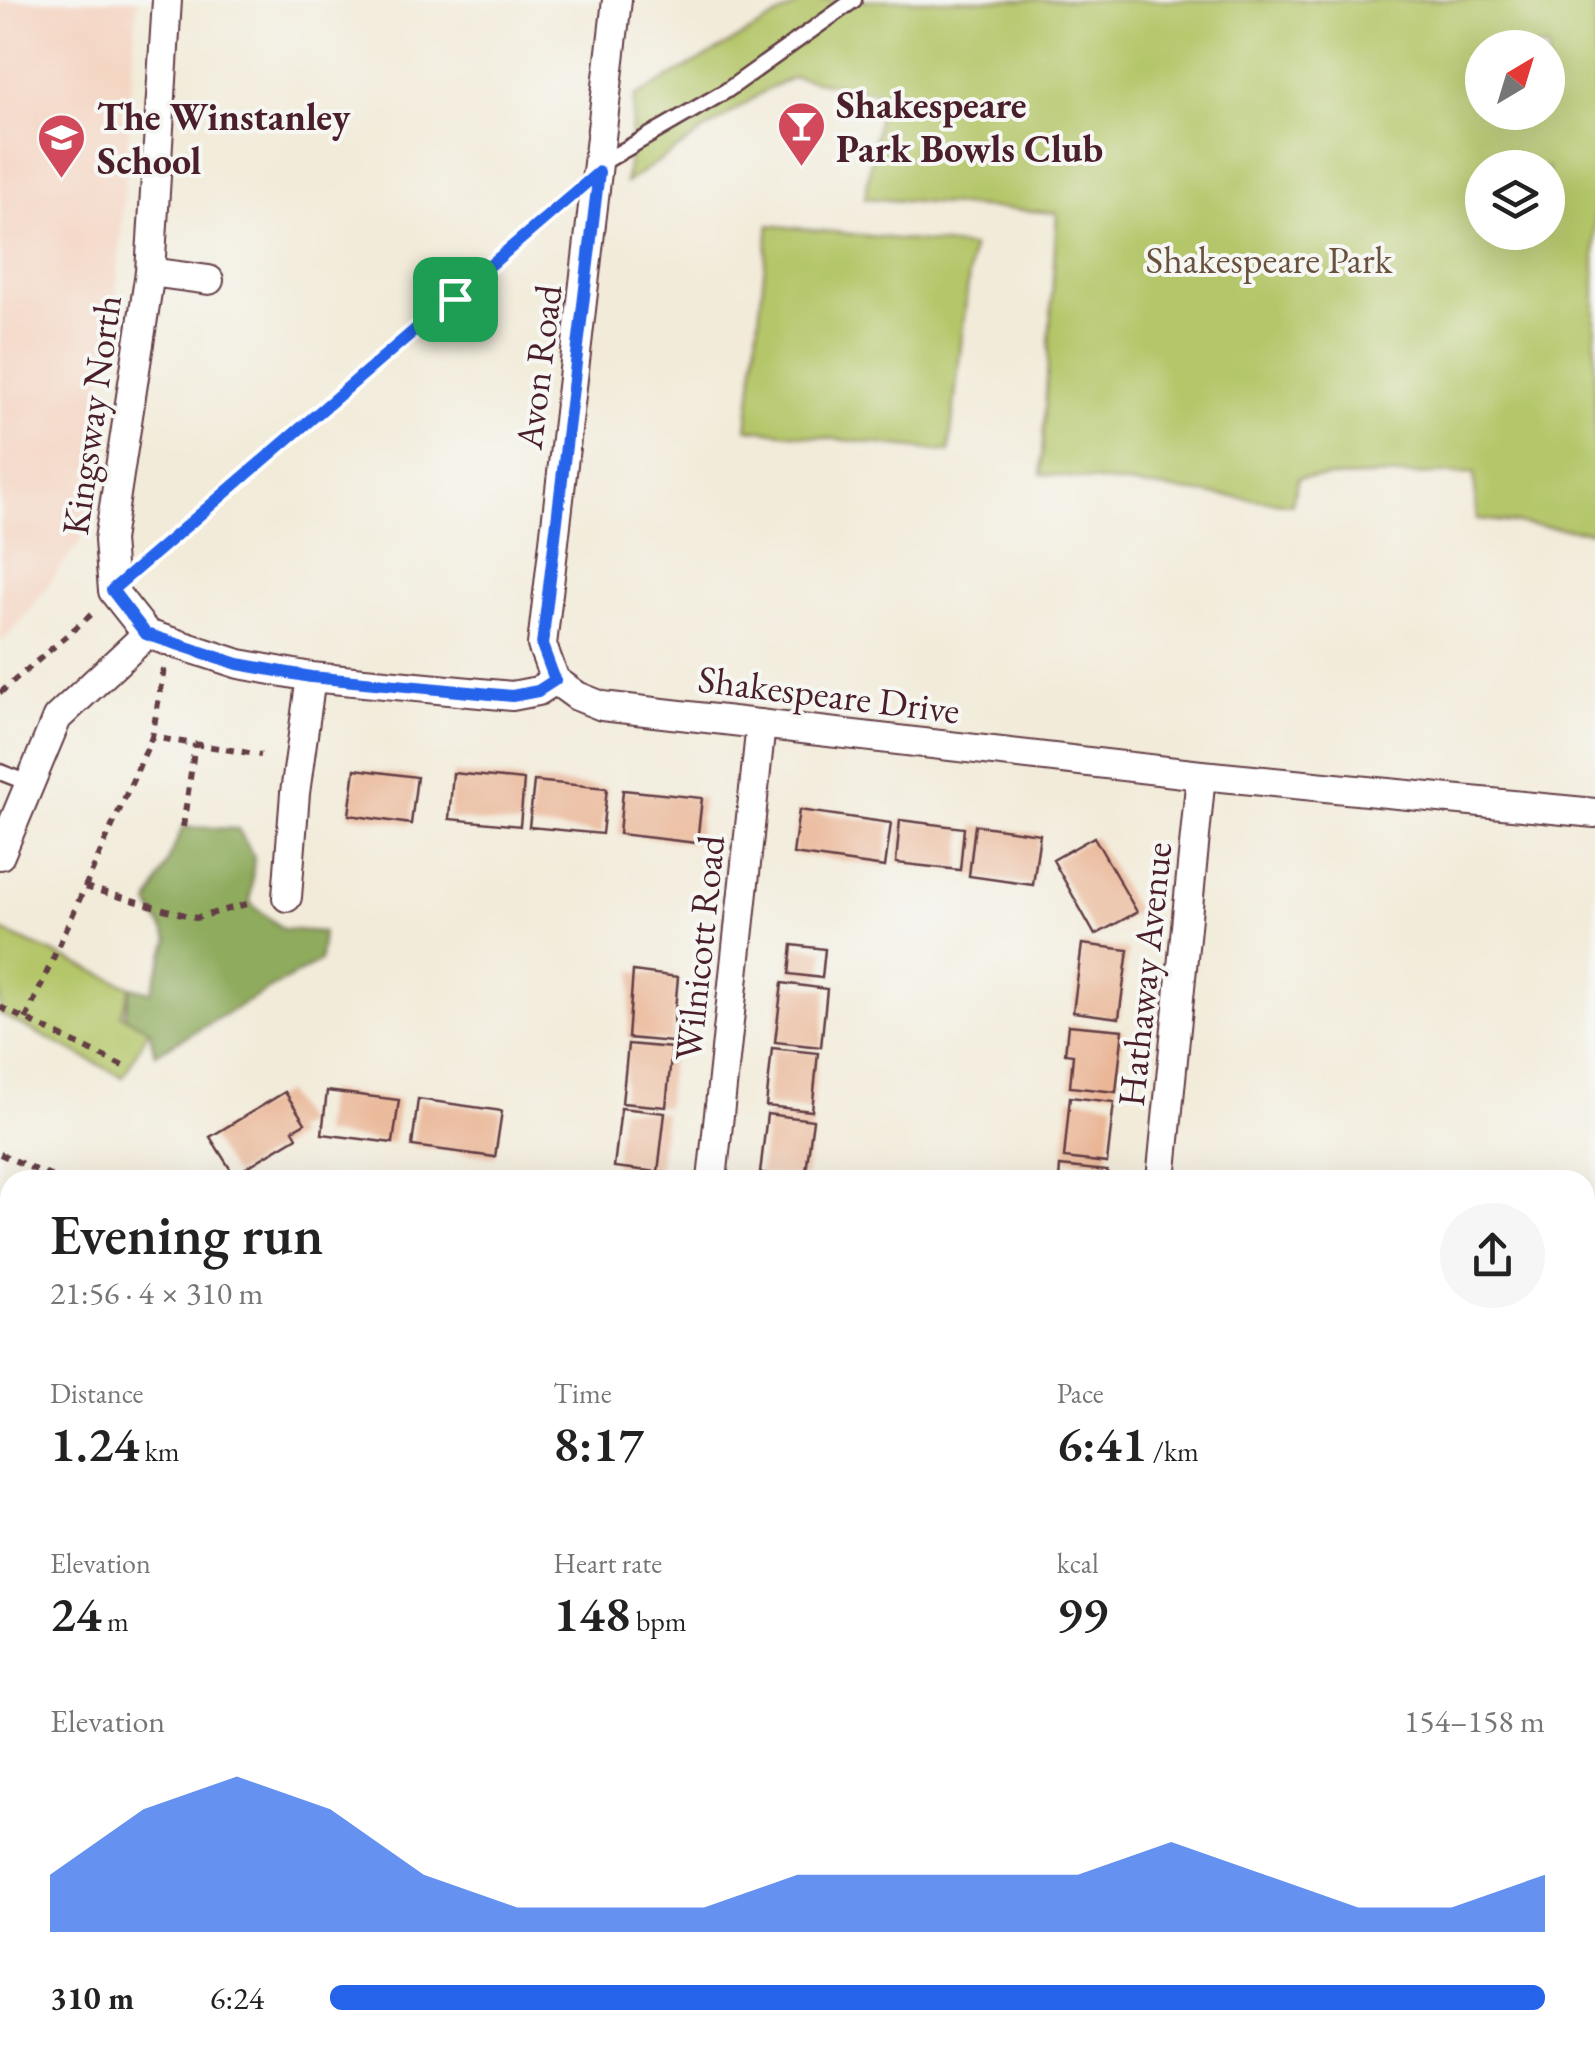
<!DOCTYPE html>
<html lang="en">
<head>
<meta charset="utf-8">
<style>
  body { margin:0; font-family:"EB Garamond",serif; background:#f6f6f6; color:#222; height:100vh; display:flex; flex-direction:column; font-size:38px; white-space:nowrap }
  * { box-sizing:border-box; margin:0 }
  p { font-size:32px; color:#767676 }
  .icon { flex:none; width:55px; height:55px; fill:none; stroke:currentColor; stroke-width:2; stroke-linecap:round; stroke-linejoin:round }
  .map { position:relative; flex:1; overflow:hidden }
  .side { position:absolute; left:0px; top:1170px; width:1595px; height:888px; display:flex; flex-direction:column; background:#fff; border-radius:30px 30px 0 0; box-shadow:0 10px 40px #0002 }
  .side>* { flex:none }
  .needle { width:65px; rotate:38deg }
  .tools { position:absolute; left:1465px; top:30px; display:grid; gap:20px }
  .tools a { display:grid; place-items:center; width:100px; height:100px; border-radius:50%; background:#fff; box-shadow:0 10px 40px #0002; font-size:50px }
  .pin { position:absolute; display:grid; place-items:center; width:85px; height:85px; color:#fff; margin:-42px; border-radius:20px; box-shadow:0 5px 15px #0006 }
  .round { display:grid; place-items:center; flex:none; width:105px; height:105px; border-radius:52px; background:#f6f6f6 }
  .summary { display:flex; align-items:center; justify-content:space-between; height:170px; padding:0 50px }
  h1 { font-size:55px; font-weight:600; line-height:75px }
  .figures { display:grid; grid-template-columns:repeat(3,1fr); gap:15px; height:170px; padding:10px 50px }
  .figures div { display:grid; align-content:center }
  .figures b { font-size:50px; font-weight:600 }
  .figures small { font-size:28px; font-weight:400 }
  .figures p { font-size:28px }
  .chart { height:280px; padding:20px 50px }
  .chart p { display:flex; justify-content:space-between }
  .chart svg { width:100%; height:180px; margin-top:10px; fill:#2563eb; opacity:.7 }
  ul { padding:0 50px; list-style:none; font-size:32px }
  li { display:grid; grid-template-columns:160px 120px 1fr; align-items:center; height:75px }
  li i { height:25px; border-radius:12px; background:#2563eb }
  .map>svg:first-child { display:block }
</style>
</head>
<body>
<div class="map">
<svg width="1595" height="2056" viewBox="0 0 1595 2056">
  <rect width="100%" height="100%" fill="#f6f6f2"/>
  <filter id="ink" filterUnits="userSpaceOnUse"><feTurbulence type="fractalNoise" baseFrequency=".01" numOctaves="2"/><feDisplacementMap in="SourceGraphic" scale="20" xChannelSelector="R" yChannelSelector="G"/><feConvolveMatrix kernelMatrix="1 2 1 2 8 2 1 2 1" color-interpolation-filters="sRGB"/></filter>
  <filter id="wash" filterUnits="userSpaceOnUse"><feTurbulence type="fractalNoise" baseFrequency=".0048" numOctaves="4" result="noise"/><feDisplacementMap in="SourceGraphic" scale="40" xChannelSelector="R" yChannelSelector="G"/><feGaussianBlur stdDeviation="2.25" result="paint"/><feColorMatrix in="noise" values="0 0 0 0 0 0 0 0 0 0 0 0 0 0 0 0 0 1.4 0 .05"/><feComposite in="paint" operator="in"/></filter>
  <g filter="url(#wash)">
    <rect width="100%" height="100%" fill="#f2ebd9"/>
    <path fill="#f4d3c0" d="M0,0H137L112,361H105L81,540L17,627L0,643Z
      M316,2048H356L363,2056H307Z"/>
    <path fill="#b4c669" stroke="#7f724a" stroke-width="2.5" fill-rule="evenodd" d="M806,0H1595V532L1477,519L1474,473L1298,478L1292,504L1041,474L1057,213L865,198L882,93L794,77L769,88L626,183L635,97ZM1482,48H1548V112H1482ZM1482,168H1548V232H1482Z
      M769,225L972,247L949,452L747,429Z
      M0,930L131,987L121,1015L149,1029L123,1077L0,1014Z
      M1226,2048H1281L1286,2056H1218Z"/>
    <path fill="#8fab5d" stroke="#6c6544" stroke-width="2.5" d="M183,827L238,829L254,857L250,903L283,929L323,932L320,961L155,1054L149,1029L125,1017L131,987L151,992L169,940L149,904Z"/>
    <g id="blocks">
      <path fill="#eab696" d="M355,769L417,777L411,824L349,815Z
        M453,773L524,780L520,826L449,819Z
        M534,781L607,788L602,834L529,827Z
        M623,790L702,798L697,843L619,834Z
        M799,810L891,823L885,867L793,854Z
        M900,820L964,828L960,870L896,863Z
        M975,825L1040,834L1033,885L969,876Z
        M1094,837L1137,912L1095,935L1053,860Z
        M1082,944L1128,950L1119,1018L1073,1012Z
        M792,945L825,949L822,978L789,974Z
        M633,971L678,977L672,1042L628,1038Z
        M782,983L827,989L821,1047L775,1042Z
        M1068,1025L1123,1030L1116,1092L1070,1087L1073,1055L1065,1054Z
        M628,1044L672,1048L666,1107L622,1103Z
        M772,1048L818,1053L812,1111L766,1106Z
        M327,1091L399,1100L393,1143L322,1134Z
        M285,1092L305,1123L293,1130L297,1137L234,1175L210,1137Z
        M1070,1097L1114,1102L1107,1163L1064,1158Z
        M418,1099L502,1111L495,1157L412,1146Z
        M621,1108L665,1113L658,1172L614,1167Z
        M767,1114L813,1120L805,1179L760,1173Z
        M1060,1166L1107,1171V1180H1059Z
        M1590,1844L1595,1853V1908L1585,1914V1847Z
        M10,1847V1876L0,1869V1861Z
        M0,1899L10,1905V1933L0,1948Z
        M74,2048H139L133,2056H75L70,2053Z
        M472,2048H522L517,2056H467Z
        M678,2048H713L730,2056H674Z
        M961,2048H988L997,2056H952Z
        M1485,2048H1527L1531,2056H1469Z"/>
    </g>
  </g>
  <g filter="url(#ink)">
    <use href="#blocks" fill-opacity="0" stroke="#633e45" stroke-width="2.5"/>
    <g fill="none" stroke-linecap="round" stroke-linejoin="round">
      <defs>
        <path id="lane" d="M600,164L726,91L854,0
          M0,772L28,783"/>
        <path id="street" d="M167,0L150,272L109,540L113,591L147,634L239,664L311,677L512,696L538,691L555,680L577,696L602,706L1201,775L1595,813
          M150,272L209,280
          M555,680L542,645L617,0
          M0,855L57,718L147,634
          M287,897L295,793L311,677
          M712,1180L761,724
          M1161,1180L1201,775
          M1585,1378L1595,1382
          M1585,2038L1594,2056
          M3,2056L10,2045
          M613,2056L614,2048
          M872,2056L880,2048"/>
      </defs>
      <use href="#lane" stroke="#633e45" stroke-width="19"/>
      <use href="#street" stroke="#633e45" stroke-width="32"/>
      <path stroke="#633e45" stroke-width="6" stroke-dasharray="8 8" stroke-linecap="butt" d="M141,566L562,208
        M164,669L152,737L261,755
        M0,693L93,613
        M183,827L195,744
        M85,887L196,918L250,903
        M0,1007L123,1066
        M26,1019L152,737
        M0,1154L59,1180
        M0,1277L10,1282
        M568,2056L570,2048"/>
      <use href="#lane" stroke="#fff" stroke-width="14"/>
      <use href="#street" stroke="#fff" stroke-width="28"/>
    </g>
  </g>
  <g fill="none" stroke-linecap="round" stroke-linejoin="round" filter="url(#ink)">
    <defs>
      <path id="route" d="M599,172L542,645L555,680L538,691L512,696L311,677L238,664L146,634L112,590Z"/>
    </defs>
    <use href="#route" stroke="#fff" stroke-width="20"/>
    <use href="#route" stroke="#2563eb" stroke-width="12"/>
  </g>
  <defs>
    <symbol id="bar-pin" viewBox="-11 -11 22 30"><path d="M0 17L-7.5 6A9.5 9.5 0 1 1 7.5 6Z" fill="#d1495b" stroke="#f6f6f2"/><path d="M-6-5H6L.8 .8V4.5H3.5V6h-7V4.5H-.8V.8Z" fill="#fff"/></symbol>
    <symbol id="school-pin" viewBox="-11 -11 22 30"><path d="M0 17L-7.5 6A9.5 9.5 0 1 1 7.5 6Z" fill="#d1495b" stroke="#f6f6f2"/><path d="M0-5L7-2L0 1L-7-2ZM-4 1L0 2.5L4 1V4Q0 6-4 4Z" fill="#fff"/></symbol>
  </defs>
  <g fill-rule="evenodd">
    <use href="#bar-pin" x="774" y="98" width="55" height="75"/>
    <use href="#school-pin" x="34" y="110" width="55" height="75"/>
  </g>
  <g text-anchor="middle" dominant-baseline="central" stroke-width="8" stroke-linejoin="round" paint-order="stroke">
    <g font-size="38" font-weight="bold" fill="#4a1f2b" stroke="#f6f6f2" text-anchor="start">
      <text x="836" y="104">Shakespeare<tspan x="836" dy="44">Park Bowls Club</tspan></text>
      <text x="97" y="116">The Winstanley<tspan x="97" dy="44">School</tspan></text>
    </g>
    <g font-size="38" fill="#6a513e" stroke="#f6f6f2">
      <text x="1269" y="259">Shakespeare Park</text>
    </g>
    <g font-size="38" fill="#4a1f2b" stroke="#f6f6f2">
      <text transform="translate(538 367) rotate(-83)">Avon Road</text>
      <text transform="translate(91 415) rotate(-82)">Kingsway North</text>
      <text transform="translate(829 694) rotate(7)">Shakespeare Drive</text>
      <text transform="translate(699 948) rotate(-84)">Wilnicott Road</text>
      <text transform="translate(1144 974) rotate(-84)">Hathaway Avenue</text>
    </g>
  </g>
</svg>
<div class="tools">
<a><svg class="needle" viewBox="-14 -14 28 28"><path d="M0-13l5 13h-10z" fill="#e53935"/><path d="M0 13l5-13h-10z" fill="#767676"/></svg></a>
<a><svg class="icon" aria-label="layers" viewBox="0 0 24 24"><path d="M12 4l9 5-9 5-9-5zM3 14l9 5 9-5"/></svg></a>
</div>
<div class="pin" style="left:455px;top:299px;background:#1e9e55"><svg class="icon" aria-label="arrive" viewBox="0 0 24 24"><path d="M6 21V4h12l-3 4 3 4H6"/></svg></div>
<section class="side">
<div class="summary"><div><h1>Evening run</h1><p>21:56 · 4 × 310 m</p></div><a class="round"><svg class="icon" aria-label="share" viewBox="0 0 24 24"><path d="M12 15V3M7 8l5-5 5 5M5 13v7h14v-7"/></svg></a></div>
<div class="figures">
<div><p>Distance</p><b>1.24<small> km</small></b></div>
<div><p>Time</p><b>8:17</b></div>
<div><p>Pace</p><b>6:41<small> /km</small></b></div>
</div>
<div class="figures">
<div><p>Elevation</p><b>24<small> m</small></b></div>
<div><p>Heart rate</p><b>148<small> bpm</small></b></div>
<div><p>kcal</p><b>99</b></div>
</div>
<div class="chart"><p><span>Elevation</span>154–158 m</p>
<svg viewBox="0 0 160 44" preserveAspectRatio="none"><path d="M0 44V30L10 14L20 6L30 14L40 30L50 38L60 38L70 38L80 30L90 30L100 30L110 30L120 22L130 30L140 38L150 38L160 30V44z"/></svg>
</div>
<ul>
<li><b>310 m</b>6:24<i style="width:100%"></i></li>
</ul>
</section>
</div>
</body>
</html>
